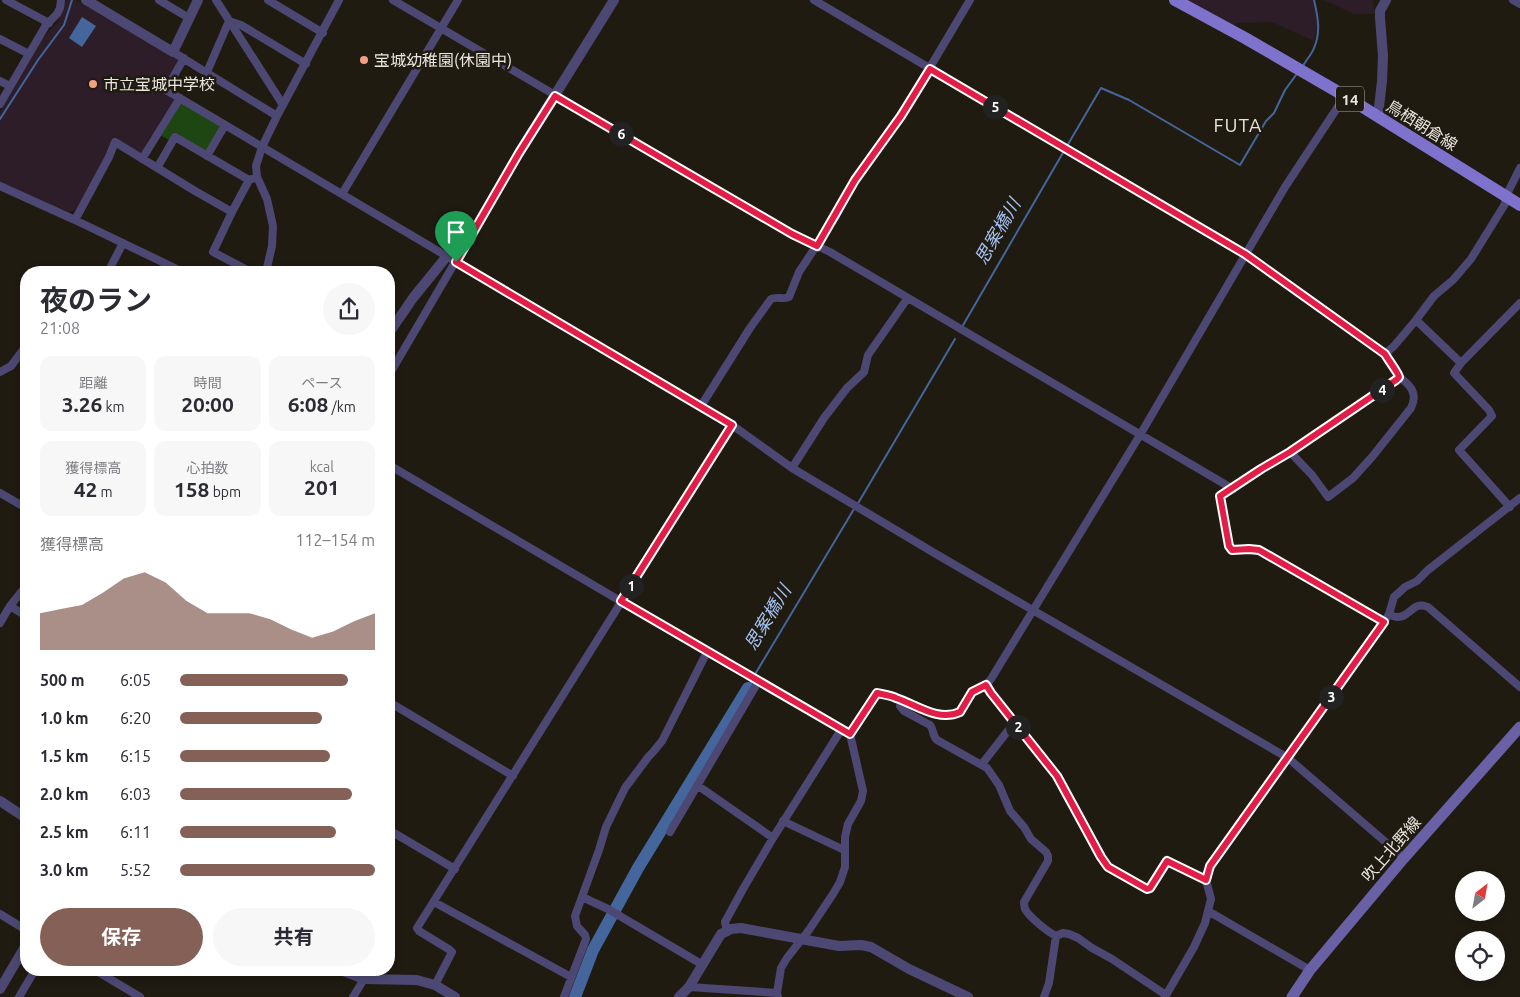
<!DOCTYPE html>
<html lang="ja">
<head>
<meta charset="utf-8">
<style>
  body { margin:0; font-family:Ubuntu,"Noto Sans JP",sans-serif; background:#f7f7f7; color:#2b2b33; height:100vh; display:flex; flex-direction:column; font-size:19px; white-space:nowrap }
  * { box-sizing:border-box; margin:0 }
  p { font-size:16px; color:#7c7c81 }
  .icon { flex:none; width:28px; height:28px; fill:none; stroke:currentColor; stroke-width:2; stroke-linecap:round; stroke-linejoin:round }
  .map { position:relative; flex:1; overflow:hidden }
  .side { position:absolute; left:20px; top:266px; width:375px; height:710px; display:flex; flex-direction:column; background:#fff; border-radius:20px; box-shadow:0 2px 8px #0003 }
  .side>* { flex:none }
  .needle { width:32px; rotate:31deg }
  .fabs { position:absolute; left:1455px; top:871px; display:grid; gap:10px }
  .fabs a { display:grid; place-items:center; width:50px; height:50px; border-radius:50%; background:#fff; box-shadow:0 2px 8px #0003; font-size:25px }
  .pin { position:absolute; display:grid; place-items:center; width:42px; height:42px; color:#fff; margin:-51px -21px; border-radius:50% 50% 50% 0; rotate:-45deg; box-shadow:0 0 5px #0007 }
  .pin .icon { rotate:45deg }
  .km { position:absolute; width:25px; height:25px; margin:-12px; border-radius:50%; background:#222; color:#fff; font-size:14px; line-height:25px; text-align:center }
  .round { display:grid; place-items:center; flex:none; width:52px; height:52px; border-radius:26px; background:#f7f7f7 }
  .overview { display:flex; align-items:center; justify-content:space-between; height:85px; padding:0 20px }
  h1 { font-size:28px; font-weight:700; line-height:38px }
  .stats { display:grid; grid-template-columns:repeat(3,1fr); gap:8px; height:85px; padding:5px 20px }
  .stats div { display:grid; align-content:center; border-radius:12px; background:#f7f7f7; text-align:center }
  .stats b { font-size:21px; font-weight:700 }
  .stats small { font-size:14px; font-weight:400 }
  .stats p { font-size:14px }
  .chart { height:140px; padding:10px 20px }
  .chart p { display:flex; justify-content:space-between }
  .chart svg { width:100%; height:90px; margin-top:5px; fill:#856057; opacity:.7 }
  .cta { display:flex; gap:10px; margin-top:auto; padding:10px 20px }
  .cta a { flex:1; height:58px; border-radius:30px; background:#856057; color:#fff; font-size:20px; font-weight:700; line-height:58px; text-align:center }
  .cta a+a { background:#f7f7f7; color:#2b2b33 }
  ul { padding:0 20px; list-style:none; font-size:16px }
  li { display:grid; grid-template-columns:80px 60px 1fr; align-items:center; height:38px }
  li i { height:12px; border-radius:6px; background:#856057 }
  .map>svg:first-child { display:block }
</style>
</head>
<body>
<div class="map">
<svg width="1520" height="997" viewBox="0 0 1520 997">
  <rect width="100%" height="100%" fill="#201b11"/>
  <path fill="#2c1d28" d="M65,0H75L180,60L162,92L176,101L154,137L151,136L141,154L115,139L101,168L75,210L65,213L0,184V111L42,39L59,21Z
    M1183,0H1313L1318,24L1314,41L1272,22L1236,23L1233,26Z
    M1324,0H1373L1375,14H1354Z"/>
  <path fill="#1d4612" d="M180,101L219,124L220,128L207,150L205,151L174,132L169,140L160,135Z"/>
  <path fill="#44669d" d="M82,17L96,26L82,47L69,38Z"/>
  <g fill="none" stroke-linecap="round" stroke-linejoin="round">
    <path stroke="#44669d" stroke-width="2" d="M1303,66C1306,60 1312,54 1314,48C1321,32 1318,17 1314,0
      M0,119L38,60L64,25L72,0
      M1067,146L1101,88L1129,100L1240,165L1266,121L1274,113L1285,90L1296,75
      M962,327L1064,151
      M857,505L955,339
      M754,676L854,509
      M748,688L752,681"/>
    <path stroke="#44669d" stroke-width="12" d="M575,997L593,950L638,868L748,688"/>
    <path stroke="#4d4873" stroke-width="8" d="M6,0L49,23
      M159,0L189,18
      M216,0L283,105
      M268,0L323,33
      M393,0L792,234L830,252L1233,489
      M814,0L1245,254L1385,354C1389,361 1398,369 1399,377C1411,385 1418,394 1411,408L1372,457L1353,478L1328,497L1312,475L1290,452
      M1513,0L1520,4
      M0,39L29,54
      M173,52L277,116
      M184,58L166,90L732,425L792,468L936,554L1288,758L1404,858
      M207,72L229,21L241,25L306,64
      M0,81L10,86
      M0,104L46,25L57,14L60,8L61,0
      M207,156L225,125
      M142,159L180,98
      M157,168L175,137L249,180
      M0,186L75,220L183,272
      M342,194L458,0
      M232,212L213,252L251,272
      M75,220L109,157L115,142L195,191L232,212L249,180L257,177
      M108,272L123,243
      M266,272L272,246L273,226L267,199L257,177L256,166L262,147L277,116L339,0
      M1416,320L1461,363
      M1385,354L1394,346L1416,320L1434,296L1453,280L1471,259L1505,204L1506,196L1520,168
      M0,372L11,366L26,346
      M389,375L519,153
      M701,406L750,328L771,299C777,296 783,300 789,297L799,272L836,216L855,180L910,101L970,0
      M389,465L707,652L850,734
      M792,468L824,418L847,388L864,372L868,355L907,299
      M0,493L26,508
      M1510,507L1459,450L1492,416L1489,410L1454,373L1461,363L1520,303
      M10,606L26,616
      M1389,614C1391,615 1394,617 1397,617C1410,618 1413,600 1428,607L1520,687
      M1384,622L1259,550L1249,549L1231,550L1229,546L1220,497L1261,469L1290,452L1396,380L1399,377
      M0,623L10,606L26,586
      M986,685L991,693L1057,776L1104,863L1108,867L1147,889L1150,887L1167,861L1206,880
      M903,701L900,706L904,711L930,725C934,730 932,735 937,740L987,768L999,785L1010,811L1024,827L1031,839L1046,852L1048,856V861L1024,902C1024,905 1024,906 1025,909C1029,917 1048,932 1056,936
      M389,702L513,776
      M982,764L1014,723
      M697,785L773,838
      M783,821L844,850
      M389,830L455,869
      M670,832L758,682
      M582,897L608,909L703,965
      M434,902L571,977
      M1208,911L1310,970
      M0,914L26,930
      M727,932L725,922L743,889L773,838L841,730
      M1056,936L1063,933L1069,934L1078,938L1092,948L1112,959L1166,995
      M95,970L140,997
      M435,985L452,952L450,950L419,931L417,928L732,425
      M689,987L777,993
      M19,997L35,970
      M353,997L364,979
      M564,997L586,939L585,935L577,926L575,916L599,850L606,827L625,788L649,756L653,752L662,741L707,652
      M778,997L777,993L781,968L787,958L809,930L833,894L840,882L845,867V837L848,824L861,801L863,791L850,734L874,696L877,693C904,696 932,724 960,712L972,692L986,685L991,679L1140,435L1285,187L1345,96
      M1044,997L1049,983L1056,936
      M1165,997L1194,947L1205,923L1211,899L1206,880L1210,867L1384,622L1389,614L1394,597L1405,587L1417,581L1428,570L1520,498"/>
    <path stroke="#4d4873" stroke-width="10" d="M86,0L173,52L198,0
      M1378,116L1382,81L1383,56L1380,18V11L1386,0
      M519,153L614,0
      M389,333L413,298L447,256
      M0,801L26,818
      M341,970L364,979L417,980L435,985L455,997
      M0,989L26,945
      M679,997L689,987L721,934L731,929L741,928L839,946L861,945L871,947L909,969L968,997"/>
    <path stroke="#6960a5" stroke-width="11" d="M1292,997L1310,970L1404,858L1520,727"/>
    <path stroke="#7f72cc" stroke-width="12" d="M1175,0L1245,38L1345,96L1520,205"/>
  </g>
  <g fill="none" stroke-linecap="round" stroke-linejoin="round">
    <defs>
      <path id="route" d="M930,69L1245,254L1385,354C1387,358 1399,374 1399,377C1399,378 1397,379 1396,380L1290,452L1261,469L1220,496L1229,546L1232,550L1249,549L1259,550L1384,622L1210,866L1206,880L1167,861L1150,888L1147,889L1108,867L1101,857L1057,776L991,693L986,685L972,692L960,712C938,722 917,705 896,698C893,696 881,694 877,693L850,734L621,601L732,425L456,262L519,153L555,96L792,234L817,246L855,180L901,116Z"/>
    </defs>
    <use href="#route" stroke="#fff" stroke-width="10"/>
    <use href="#route" stroke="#e11d48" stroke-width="6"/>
  </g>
  <g fill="#f3a082" stroke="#201b11" stroke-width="2">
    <circle cx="364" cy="60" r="5"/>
    <circle cx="93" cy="84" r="5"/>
  </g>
  <g text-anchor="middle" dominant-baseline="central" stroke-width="5" stroke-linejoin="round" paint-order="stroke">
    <rect fill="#201b11" stroke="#ada9a1" stroke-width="1" x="1336" y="86.5" width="28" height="25" rx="4"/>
    <g font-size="15" font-weight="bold" fill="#e9e6df">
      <text x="1350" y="99">14</text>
    </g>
    <g font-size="16" fill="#e9e6df" stroke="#201b11" text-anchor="start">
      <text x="374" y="60">宝城幼稚園(休園中)</text>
      <text x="103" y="84">市立宝城中学校</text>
    </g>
    <g font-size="16" fill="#e9e6df" stroke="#201b11">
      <text transform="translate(1422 125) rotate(32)">鳥栖朝倉線</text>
      <text transform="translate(1391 849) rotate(-49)">吹上北野線</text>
    </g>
    <g font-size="18" font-style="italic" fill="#a4c2f3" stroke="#201b11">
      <text transform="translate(997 231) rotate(-60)">思案橋川</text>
      <text transform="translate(767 617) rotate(-59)">思案橋川</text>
    </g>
    <g font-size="19" letter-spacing="1" fill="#e9e6df" stroke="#201b11">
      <text x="1238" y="125">FUTA</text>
    </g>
  </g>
</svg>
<div class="fabs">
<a><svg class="needle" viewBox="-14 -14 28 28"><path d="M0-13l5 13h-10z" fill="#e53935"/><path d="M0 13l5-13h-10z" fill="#7c7c81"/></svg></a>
<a><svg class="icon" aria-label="locate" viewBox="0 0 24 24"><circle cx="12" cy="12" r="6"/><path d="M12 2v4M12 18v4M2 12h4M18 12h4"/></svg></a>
</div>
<div class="pin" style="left:456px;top:262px;background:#1e9e55"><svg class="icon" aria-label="arrive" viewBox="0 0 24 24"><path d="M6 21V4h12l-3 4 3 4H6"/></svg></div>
<b class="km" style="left:631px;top:586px">1</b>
<b class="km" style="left:1018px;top:727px">2</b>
<b class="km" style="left:1331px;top:697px">3</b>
<b class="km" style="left:1382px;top:390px">4</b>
<b class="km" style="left:995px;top:107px">5</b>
<b class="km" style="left:621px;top:134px">6</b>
<section class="side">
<div class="overview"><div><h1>夜のラン</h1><p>21:08</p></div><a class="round"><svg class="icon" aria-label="share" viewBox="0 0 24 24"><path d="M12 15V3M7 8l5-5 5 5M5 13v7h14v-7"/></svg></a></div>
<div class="stats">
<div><p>距離</p><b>3.26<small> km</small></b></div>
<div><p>時間</p><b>20:00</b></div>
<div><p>ペース</p><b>6:08<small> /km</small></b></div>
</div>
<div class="stats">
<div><p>獲得標高</p><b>42<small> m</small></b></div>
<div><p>心拍数</p><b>158<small> bpm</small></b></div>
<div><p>kcal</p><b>201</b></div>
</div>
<div class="chart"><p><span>獲得標高</span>112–154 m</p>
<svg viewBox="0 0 160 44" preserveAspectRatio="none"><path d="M0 44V26L10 24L20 22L30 16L40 9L50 6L60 11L70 20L80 26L90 26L100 26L110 29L120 34L130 38L140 35L150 30L160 26V44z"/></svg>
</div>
<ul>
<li><b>500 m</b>6:05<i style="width:86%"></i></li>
<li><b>1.0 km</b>6:20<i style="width:73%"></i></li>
<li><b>1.5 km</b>6:15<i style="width:77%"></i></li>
<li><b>2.0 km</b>6:03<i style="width:88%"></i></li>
<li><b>2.5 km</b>6:11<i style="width:80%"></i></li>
<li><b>3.0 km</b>5:52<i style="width:100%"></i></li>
</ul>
<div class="cta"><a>保存</a><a>共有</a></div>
</section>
</div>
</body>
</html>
